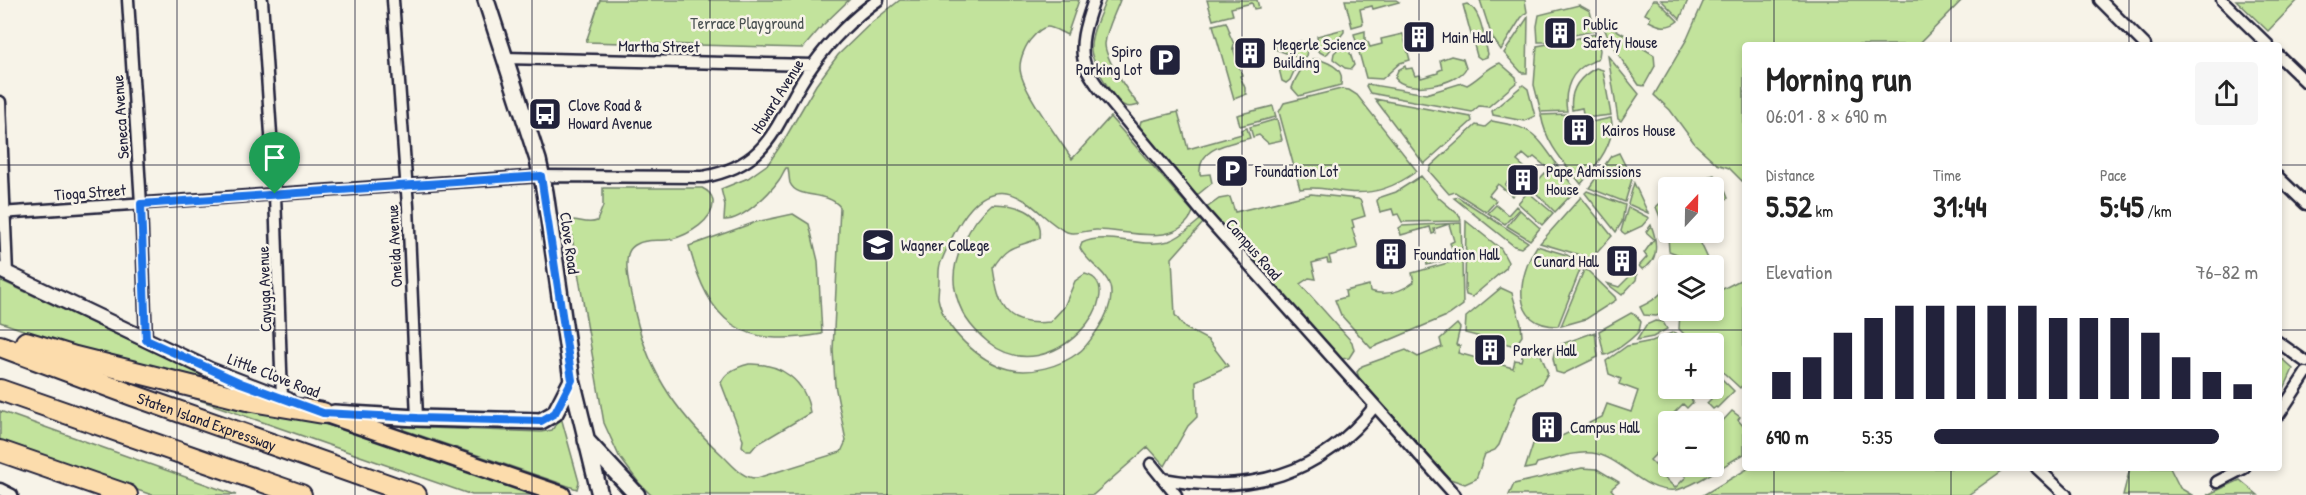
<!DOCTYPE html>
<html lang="en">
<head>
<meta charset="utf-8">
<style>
  body { margin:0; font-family:"Patrick Hand",sans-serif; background:#f6f6f6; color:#222; height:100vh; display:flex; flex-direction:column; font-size:22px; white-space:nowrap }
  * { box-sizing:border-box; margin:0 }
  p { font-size:20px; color:#767676 }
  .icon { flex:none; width:33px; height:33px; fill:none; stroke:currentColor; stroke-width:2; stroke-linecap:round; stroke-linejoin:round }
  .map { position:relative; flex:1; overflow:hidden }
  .side { position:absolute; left:1742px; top:42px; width:540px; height:429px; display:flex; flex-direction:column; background:#fff; border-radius:6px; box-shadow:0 3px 9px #0003 }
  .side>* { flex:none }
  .needle { width:39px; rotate:22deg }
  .buttons { position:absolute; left:1658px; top:177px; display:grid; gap:12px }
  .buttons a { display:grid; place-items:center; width:66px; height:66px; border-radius:6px; background:#fff; box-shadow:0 3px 9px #0003; font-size:30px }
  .pin { position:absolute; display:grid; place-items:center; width:51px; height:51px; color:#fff; margin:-62px -26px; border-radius:50% 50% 50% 0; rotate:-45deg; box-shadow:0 0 6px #0007 }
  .pin .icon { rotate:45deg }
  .round { display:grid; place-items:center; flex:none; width:63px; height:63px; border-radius:6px; background:#f6f6f6 }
  .overview { display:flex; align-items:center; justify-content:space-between; height:102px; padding:0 24px }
  h1 { font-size:33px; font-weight:700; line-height:45px }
  .metrics { display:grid; grid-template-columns:repeat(3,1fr); gap:9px; height:102px; padding:6px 24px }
  .metrics div { display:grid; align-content:center }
  .metrics b { font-size:30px; font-weight:700 }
  .metrics small { font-size:16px; font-weight:400 }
  .metrics p { font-size:16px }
  .chart { height:168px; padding:12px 24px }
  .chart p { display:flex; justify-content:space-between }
  .chart svg { width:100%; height:108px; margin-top:6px; stroke:#22223b; stroke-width:6 }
  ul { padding:0 24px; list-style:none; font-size:20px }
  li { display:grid; grid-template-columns:96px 72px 1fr; align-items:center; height:45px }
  li i { height:15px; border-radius:8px; background:#22223b }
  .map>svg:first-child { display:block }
</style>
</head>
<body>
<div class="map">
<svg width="2306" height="495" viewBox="0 0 2306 495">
  <rect width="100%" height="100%" fill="#f7f3e8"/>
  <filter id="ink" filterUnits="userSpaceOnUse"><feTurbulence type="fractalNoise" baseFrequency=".0167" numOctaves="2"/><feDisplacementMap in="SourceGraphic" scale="12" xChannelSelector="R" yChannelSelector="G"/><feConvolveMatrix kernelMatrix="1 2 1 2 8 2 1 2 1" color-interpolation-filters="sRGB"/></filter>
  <g filter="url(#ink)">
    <path fill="#c2e39c" stroke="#72826c" stroke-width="1.5" d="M600,0H849L822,26L803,48L586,42Z
      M900,0H1079L1067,35C1050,27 1046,21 1032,38C1026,44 1020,58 1020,67C1019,87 1060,140 1072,159L1110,117L1193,212C1178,249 1127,230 1098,230C1087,229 1077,236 1067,232C1050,225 1039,209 1024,200C979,172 955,229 941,262C938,268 939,274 939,280C939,286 938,293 938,298C944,330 980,362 1009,369C1030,375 1061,366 1078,353C1086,348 1093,336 1098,329C1106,317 1114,301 1110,286C1106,271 1086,262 1080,248L1082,243C1106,231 1143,249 1169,241C1181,237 1191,227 1200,220L1203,223L1172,258L1175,315L1185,328L1208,340L1228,366L1196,381L1197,417L1188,426L1165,466L1148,447L1093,495H651L639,483L619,456L604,423L569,220C580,219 587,225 597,221L603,206V188H702C708,191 712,194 713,201C715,220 688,235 672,239C661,242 647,238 637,244C629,248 627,254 627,263C626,276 630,290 633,303C645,367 674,410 721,454C732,464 742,479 757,478L841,452L846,441L835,385L833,350L840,207C827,190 797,200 790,183C789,179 789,173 788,168H786C783,172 782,176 779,180C769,194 742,221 724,220L725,205L721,189L748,178L768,164L783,142L816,85L838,55L871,23Z
      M1106,0H1120C1115,14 1106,30 1105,44C1105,59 1129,94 1139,105C1135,106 1130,108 1125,106C1114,102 1092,62 1091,50C1090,34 1100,15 1106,0Z
      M1207,0H1257L1259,8L1254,9L1252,3L1231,8L1233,15L1213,20Z
      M1345,0H1396L1399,2L1373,9L1372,6L1360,9L1363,24L1352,27Z
      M1480,0H1525L1527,12L1521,18L1501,50L1492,37Z
      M1653,0H1657L1678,21C1668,29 1660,27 1649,21L1651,17L1645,14Z
      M1661,0H1688L1680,19Z
      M1704,0H1962L1920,43L1921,45H1744V183L1729,168L1717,164L1695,144L1670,110L1654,95L1687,39Z
      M2236,0H2298L2268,31Z
      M1467,4C1482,10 1484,40 1488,54L1487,57L1481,59L1477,56L1463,5Z
      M1579,5L1590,11L1595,31L1569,36L1566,23L1552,26V38H1549L1550,42H1538L1537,26L1539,15Z
      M1528,17L1527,73H1522L1504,53Z
      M1601,21L1637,42L1636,44L1654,55L1655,66L1644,86L1639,85L1611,44Z
      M1226,22L1230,32L1229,33L1234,44L1233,49L1235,48L1234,51L1242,75L1240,76L1245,88V92L1247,94L1234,99L1213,25Z
      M1344,29V32L1328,53L1325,55L1318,51L1317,36Z
      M1365,31V40L1368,42L1370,47L1382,44L1381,39L1403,34L1410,60L1400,63L1382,79L1366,78L1354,34Z
      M1595,34L1600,50L1599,57C1594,62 1588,63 1582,67C1568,77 1564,95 1567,111L1541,112L1534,85L1537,46L1548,44L1551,47L1570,43V40Z
      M1301,41L1307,51L1306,56L1302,59L1275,49L1276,47Z
      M1341,46L1348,47L1354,65L1351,69L1345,68L1333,59L1334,53Z
      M1451,56L1463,59L1466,68C1458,85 1406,94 1395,78L1398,70L1405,66L1406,69L1412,68L1415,76L1420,75L1421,78L1438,73V71L1442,69L1440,60Z
      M1608,56L1639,94L1621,121L1618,119Z
      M1312,59C1320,58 1339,66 1341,75C1342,77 1341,83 1341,85L1299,96L1292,88C1295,78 1303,65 1312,59Z
      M1283,60L1294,63L1296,67L1290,80L1286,83L1282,81L1278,65Z
      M1500,63L1516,77L1517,82L1488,107L1479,106L1472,112L1370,93L1366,86L1367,84L1426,94L1462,83L1467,85C1479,79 1486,68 1500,63Z
      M1596,68L1603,70L1611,115L1584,118L1582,108L1572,110C1569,90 1579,77 1596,68Z
      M1523,85L1528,89L1535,116L1524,121L1493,115L1492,111Z
      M1341,89L1349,90L1357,95L1417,171C1395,187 1374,195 1347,192C1331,190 1316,186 1300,189L1279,112L1284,103Z
      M1375,99L1471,117L1472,121L1424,164Z
      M1273,106L1276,117L1240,126L1237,115Z
      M1178,112L1188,149L1242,134L1241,130L1247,128L1250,138C1229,144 1197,147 1200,175L1210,174L1212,183L1196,196L1139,128L1141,121Z
      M1568,114L1574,143H1581V140L1589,138L1587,123L1611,118C1617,142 1595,167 1581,184C1563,161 1546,144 1541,115Z
      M1277,119L1282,140L1268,143L1259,135L1253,137L1250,127Z
      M1492,121C1531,128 1533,130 1556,163L1550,170L1534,157L1530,160L1523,154L1517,161L1532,174L1529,177L1519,168L1505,185L1515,194L1512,196L1498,184L1489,195L1496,201L1486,212L1455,192L1449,194L1429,171L1431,166L1476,125L1485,127Z
      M1619,153L1632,179L1625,202L1589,188L1611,156Z
      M1557,165L1576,190L1555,212L1531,188L1545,173L1549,175Z
      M1714,175L1722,183L1728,198L1713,205V188L1677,187L1679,184Z
      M1421,176L1438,197L1460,216L1461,221L1402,222L1398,214L1394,215L1392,209L1380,212L1377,201L1378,198L1396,192Z
      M1634,183L1648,213L1628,204Z
      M1587,191L1625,205L1622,222L1616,232L1585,193Z
      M1528,192L1553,213L1542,225L1518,203Z
      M1311,194L1358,199L1361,201L1365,216L1352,220L1354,227L1352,228L1358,248L1329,256L1331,263H1328L1327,259L1312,263L1316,279L1309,278L1300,284L1352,342L1354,350L1349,358L1340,359L1205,209L1219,199L1230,197L1235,212Z
      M1668,196V232L1696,233L1711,265H1691L1682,256L1669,251L1668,237L1656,207Z
      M1458,197L1528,242L1521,248L1514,246L1454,198Z
      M1581,197L1612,236L1594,256L1590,258L1540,243Z
      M992,204C1014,204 1044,210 1040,238C1017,248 1008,243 993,268C999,308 1005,327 1050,322L1064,307L1075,281L1085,274C1134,286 1053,395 988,342C970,327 959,312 955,289C949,261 971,221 992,204Z
      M1496,205L1508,215L1516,206L1519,209L1505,224L1488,213Z
      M1628,207L1649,218L1642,226L1625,234L1621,231Z
      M1520,210L1540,228L1530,240L1507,226Z
      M793,214L809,224L818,261L822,334C741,349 709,323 689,246L756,222Z
      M1466,221L1501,249L1508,262L1506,268L1472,297L1466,295L1465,290Z
      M1461,223L1462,255L1427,265L1426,260L1456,250L1455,247L1452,248L1450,243L1454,241L1449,224L1434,229L1435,233L1432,234L1430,227L1401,235L1399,228L1402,226Z
      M1651,225C1657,240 1660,262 1642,269L1639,266L1647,257L1644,253L1654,239L1646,232Z
      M1537,246L1567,255L1582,265L1558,326C1509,326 1518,275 1537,246Z
      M1462,259L1463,305L1449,315L1371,348L1341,315L1335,300L1346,297L1345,291L1369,285L1370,291C1386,296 1401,292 1414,282L1412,273Z
      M1673,259H1676L1678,265L1668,266V310L1672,311L1656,316L1644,315L1640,307C1651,302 1668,292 1667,278C1667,273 1665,268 1665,263Z
      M1584,270L1588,271L1615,297L1616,300L1586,319L1561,326Z
      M1634,272L1637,275L1636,280L1622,295L1606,283L1619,287Z
      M1744,278V383L1740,388L1713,363V344L1693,343L1679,329L1680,311L1713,310V294Z
      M0,280L201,374L199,378C131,366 66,345 0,322Z
      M1501,288L1512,293L1521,324L1522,336L1515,346L1465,333L1466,317Z
      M1631,313L1637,316L1641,322L1639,331C1632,339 1613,354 1604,355L1599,331Z
      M1655,321L1663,322L1667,329L1653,337L1637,340L1646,325Z
      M1457,324L1460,328L1456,345L1460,346L1458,353L1513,368L1515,360L1521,361L1525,346L1541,355L1548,373L1542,383L1518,396L1499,445L1495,450L1485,454L1476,479L1465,484L1450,479L1359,378L1357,372L1362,366L1406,350L1418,357L1442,347L1440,339Z
      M1595,332L1598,357L1563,374L1556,372L1553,358L1556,346Z
      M1674,332L1686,343L1668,344V388H1713V370L1734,391L1717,408L1716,407L1713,409L1707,403L1711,399L1700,389L1691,399L1693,402L1687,408L1683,404L1673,414L1680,421L1668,422V449L1664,453L1660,450L1650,460L1660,470L1663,467L1669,474L1665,478L1675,488L1686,477L1683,474L1689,468L1693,472L1699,467L1713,466V424L1717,427L1732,411L1740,417L1738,420L1744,427V454C1727,463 1692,488 1675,490C1642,493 1623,457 1592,453C1574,451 1554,459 1537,463L1535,467L1525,469L1535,438L1547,443L1602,417L1607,404L1631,412L1638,391L1619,384L1621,379L1609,374L1606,361L1627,346L1652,341Z
      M2282,359L2293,369L2279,400V363Z
      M749,364C780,363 806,380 810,413L756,445L751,451H747L742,446L743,440L721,383C725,372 737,367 749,364Z
      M186,390L355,432L539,495H472L185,395Z
      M0,411L236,495H152L5,445L0,443Z
      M561,417L579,482L577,489L404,430L402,427L541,432L552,430Z
      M1582,468L1597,469L1619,482L1611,489L1616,495H1509L1514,484Z
      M1749,468H2006L1968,495H1703Z
      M2130,468H2170L2180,488L2192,495H2123Z
      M2240,480L2258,495H2207Z"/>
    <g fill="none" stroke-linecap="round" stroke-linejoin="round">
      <defs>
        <path id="minor" d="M128,0L141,204L146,340
          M262,0L275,194L282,398
          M393,0L408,206L417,418
          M1094,0C1087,20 1077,46 1086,67C1089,74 1094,81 1099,88L1203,213L1455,495
          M2100,0L2145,45
          M2222,0L2268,45
          M2278,55L2306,82
          M504,58L813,65
          M0,102L7,274
          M2278,177L2306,204
          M0,213L541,176L703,177C777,164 776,115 813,65C830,41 855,16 878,0
          M2278,342L2306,362
          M2278,416L2306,373
          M1151,464L1176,495
          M2037,468L2066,495
          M1163,479C1250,495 1321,475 1375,406
          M2217,482L2244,468
          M0,489L12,495"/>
        <path id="tertiary" d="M0,270L210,370L288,400"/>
        <path id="secondary" d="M486,0L538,160L545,192L572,380L600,495
          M334,413L417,418L541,421L555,413L572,380
          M586,440L637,495"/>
        <path id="primary" d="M323,413L562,495"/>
        <g id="motorway">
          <path d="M26,342L75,357L247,400L323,413"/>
          <path id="s1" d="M0,346L132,395L416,495"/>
          <path d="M0,390L301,495"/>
          <path d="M0,451L127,495"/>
        </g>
      </defs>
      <use href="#minor" stroke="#22223b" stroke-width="15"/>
      <use href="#tertiary" stroke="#22223b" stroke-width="18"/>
      <use href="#secondary" stroke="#22223b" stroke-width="20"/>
      <use href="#primary" stroke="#22223b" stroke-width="21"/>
      <use href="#motorway" stroke="#22223b" stroke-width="24"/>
      <use href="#minor" stroke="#f7f3e8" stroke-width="10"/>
      <use href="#tertiary" stroke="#f7f3e8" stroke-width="14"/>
      <use href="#secondary" stroke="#f7f3e8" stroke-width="15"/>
      <use href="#primary" stroke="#fcdcac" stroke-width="16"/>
      <use href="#motorway" stroke="#fcdcac" stroke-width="20"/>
    </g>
  </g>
  <g fill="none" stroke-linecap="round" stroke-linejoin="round" filter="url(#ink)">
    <defs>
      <path id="route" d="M541,176L572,380L555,413L541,421L417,418L323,413L241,383L146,340L141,204Z"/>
    </defs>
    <use href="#route" stroke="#fff" stroke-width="12"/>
    <use href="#route" stroke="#1a73e8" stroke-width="8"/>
  </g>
  <path fill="none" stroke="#22223b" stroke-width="1.5" stroke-opacity="0.55" d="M177,0V495M355,0V495M532,0V495M710,0V495M887,0V495M1064,0V495M1242,0V495M1419,0V495M1596,0V495M1774,0V45M1951,0V45M2129,0V45M0,165H1744M2278,165H2306M0,330H1744M2278,330H2306M1774,468V495M1951,468V495M2129,468V495"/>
  <defs>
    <symbol id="building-square" viewBox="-11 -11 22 22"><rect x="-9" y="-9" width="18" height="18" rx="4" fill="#22223b" stroke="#f7f3e8"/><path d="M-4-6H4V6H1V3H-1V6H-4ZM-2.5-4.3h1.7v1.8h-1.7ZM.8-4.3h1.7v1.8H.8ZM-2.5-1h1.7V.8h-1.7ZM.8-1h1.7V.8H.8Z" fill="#fff"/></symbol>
    <symbol id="parking-square" viewBox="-11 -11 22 22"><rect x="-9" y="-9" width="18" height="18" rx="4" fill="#22223b" stroke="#f7f3e8"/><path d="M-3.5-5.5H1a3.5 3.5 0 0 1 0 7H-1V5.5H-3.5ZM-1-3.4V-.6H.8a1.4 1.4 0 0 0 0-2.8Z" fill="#fff"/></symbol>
    <symbol id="bus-square" viewBox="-11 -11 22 22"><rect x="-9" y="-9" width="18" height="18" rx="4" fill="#22223b" stroke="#f7f3e8"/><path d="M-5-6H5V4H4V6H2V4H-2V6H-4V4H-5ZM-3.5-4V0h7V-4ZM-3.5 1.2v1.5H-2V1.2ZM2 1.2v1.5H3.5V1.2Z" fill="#fff"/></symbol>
    <symbol id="university-square" viewBox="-11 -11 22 22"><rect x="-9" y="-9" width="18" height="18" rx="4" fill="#22223b" stroke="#f7f3e8"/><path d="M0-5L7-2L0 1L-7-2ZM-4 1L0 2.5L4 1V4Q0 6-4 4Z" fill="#fff"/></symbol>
  </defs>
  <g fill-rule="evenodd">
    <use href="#building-square" x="1541" y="14" width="38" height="38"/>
    <use href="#building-square" x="1400" y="18" width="38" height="38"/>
    <use href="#building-square" x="1231" y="34" width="38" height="38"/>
    <use href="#parking-square" x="1146" y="41" width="38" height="38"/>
    <use href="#bus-square" x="526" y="95" width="38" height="38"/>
    <use href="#building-square" x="1560" y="111" width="38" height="38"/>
    <use href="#parking-square" x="1213" y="152" width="38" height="38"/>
    <use href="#building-square" x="1504" y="161" width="38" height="38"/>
    <use href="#university-square" x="859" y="226" width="38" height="38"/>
    <use href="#building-square" x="1372" y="235" width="38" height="38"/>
    <use href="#building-square" x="1603" y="242" width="38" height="38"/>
    <use href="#building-square" x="1471" y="331" width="38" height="38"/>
    <use href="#building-square" x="1528" y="408" width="38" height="38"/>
  </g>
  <g text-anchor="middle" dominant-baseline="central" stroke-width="5" stroke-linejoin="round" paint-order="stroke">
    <g font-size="16" fill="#4a5253" stroke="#f7f3e8">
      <text x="747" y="23">Terrace Playground</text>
    </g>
    <g font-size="16" fill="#22223b" stroke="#f7f3e8" text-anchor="start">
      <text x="1583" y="24">Public<tspan x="1583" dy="18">Safety House</tspan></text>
      <text x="1442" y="37">Main Hall</text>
      <text x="1273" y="44">Megerle Science<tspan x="1273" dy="18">Building</tspan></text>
      <text x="1142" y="51" text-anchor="end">Spiro<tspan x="1142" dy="18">Parking Lot</tspan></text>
      <text x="568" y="105">Clove Road &amp;<tspan x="568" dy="18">Howard Avenue</tspan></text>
      <text x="1602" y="130">Kairos House</text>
      <text x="1255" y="171">Foundation Lot</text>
      <text x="1546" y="171">Pape Admissions<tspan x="1546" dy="18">House</tspan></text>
      <text x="901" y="245">Wagner College</text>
      <text x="1414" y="254">Foundation Hall</text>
      <text x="1599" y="261" text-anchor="end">Cunard Hall</text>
      <text x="1513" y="350">Parker Hall</text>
      <text x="1570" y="427">Campus Hall</text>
    </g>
    <g font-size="16" fill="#22223b" stroke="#f7f3e8">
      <text transform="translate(659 46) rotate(1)">Martha Street</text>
      <text transform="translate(777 96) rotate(-58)">Howard Avenue</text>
      <text transform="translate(120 117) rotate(-94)">Seneca Avenue</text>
      <text transform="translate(90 192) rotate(-4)">Tioga Street</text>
      <text transform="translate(570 243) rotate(82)">Clove Road</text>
      <text transform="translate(394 246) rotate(-93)">Oneida Avenue</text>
      <text transform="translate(1254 249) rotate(49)">Campus Road</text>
      <text transform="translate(264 289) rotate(-92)">Cayuga Avenue</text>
      <text transform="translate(274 375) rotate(21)">Little Clove Road</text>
      <text stroke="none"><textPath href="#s1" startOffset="220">Staten Island Expressway</textPath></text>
    </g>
  </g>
</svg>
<div class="buttons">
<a><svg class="needle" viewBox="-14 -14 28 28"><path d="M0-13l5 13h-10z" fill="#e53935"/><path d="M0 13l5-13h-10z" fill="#767676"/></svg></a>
<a><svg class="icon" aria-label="layers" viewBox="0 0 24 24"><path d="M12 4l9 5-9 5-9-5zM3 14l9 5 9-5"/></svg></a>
<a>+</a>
<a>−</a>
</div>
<div class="pin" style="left:275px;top:194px;background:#1e9e55"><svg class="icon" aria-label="arrive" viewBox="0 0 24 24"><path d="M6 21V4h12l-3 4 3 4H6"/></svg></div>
<section class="side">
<div class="overview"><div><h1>Morning run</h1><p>06:01 · 8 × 690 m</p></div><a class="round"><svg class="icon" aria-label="share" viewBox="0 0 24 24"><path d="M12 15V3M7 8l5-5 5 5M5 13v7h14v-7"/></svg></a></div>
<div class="metrics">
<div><p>Distance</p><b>5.52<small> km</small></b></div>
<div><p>Time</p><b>31:44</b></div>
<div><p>Pace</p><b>5:45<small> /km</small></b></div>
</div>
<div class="chart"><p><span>Elevation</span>76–82 m</p>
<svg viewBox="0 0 160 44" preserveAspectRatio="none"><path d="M5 44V33M15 44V27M25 44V17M35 44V11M45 44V6M55 44V6M65 44V6M75 44V6M85 44V6M95 44V11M105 44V11M115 44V11M125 44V17M135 44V27M145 44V33M155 44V38"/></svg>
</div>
<ul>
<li><b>690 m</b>5:35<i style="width:88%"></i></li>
</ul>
</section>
</div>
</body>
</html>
